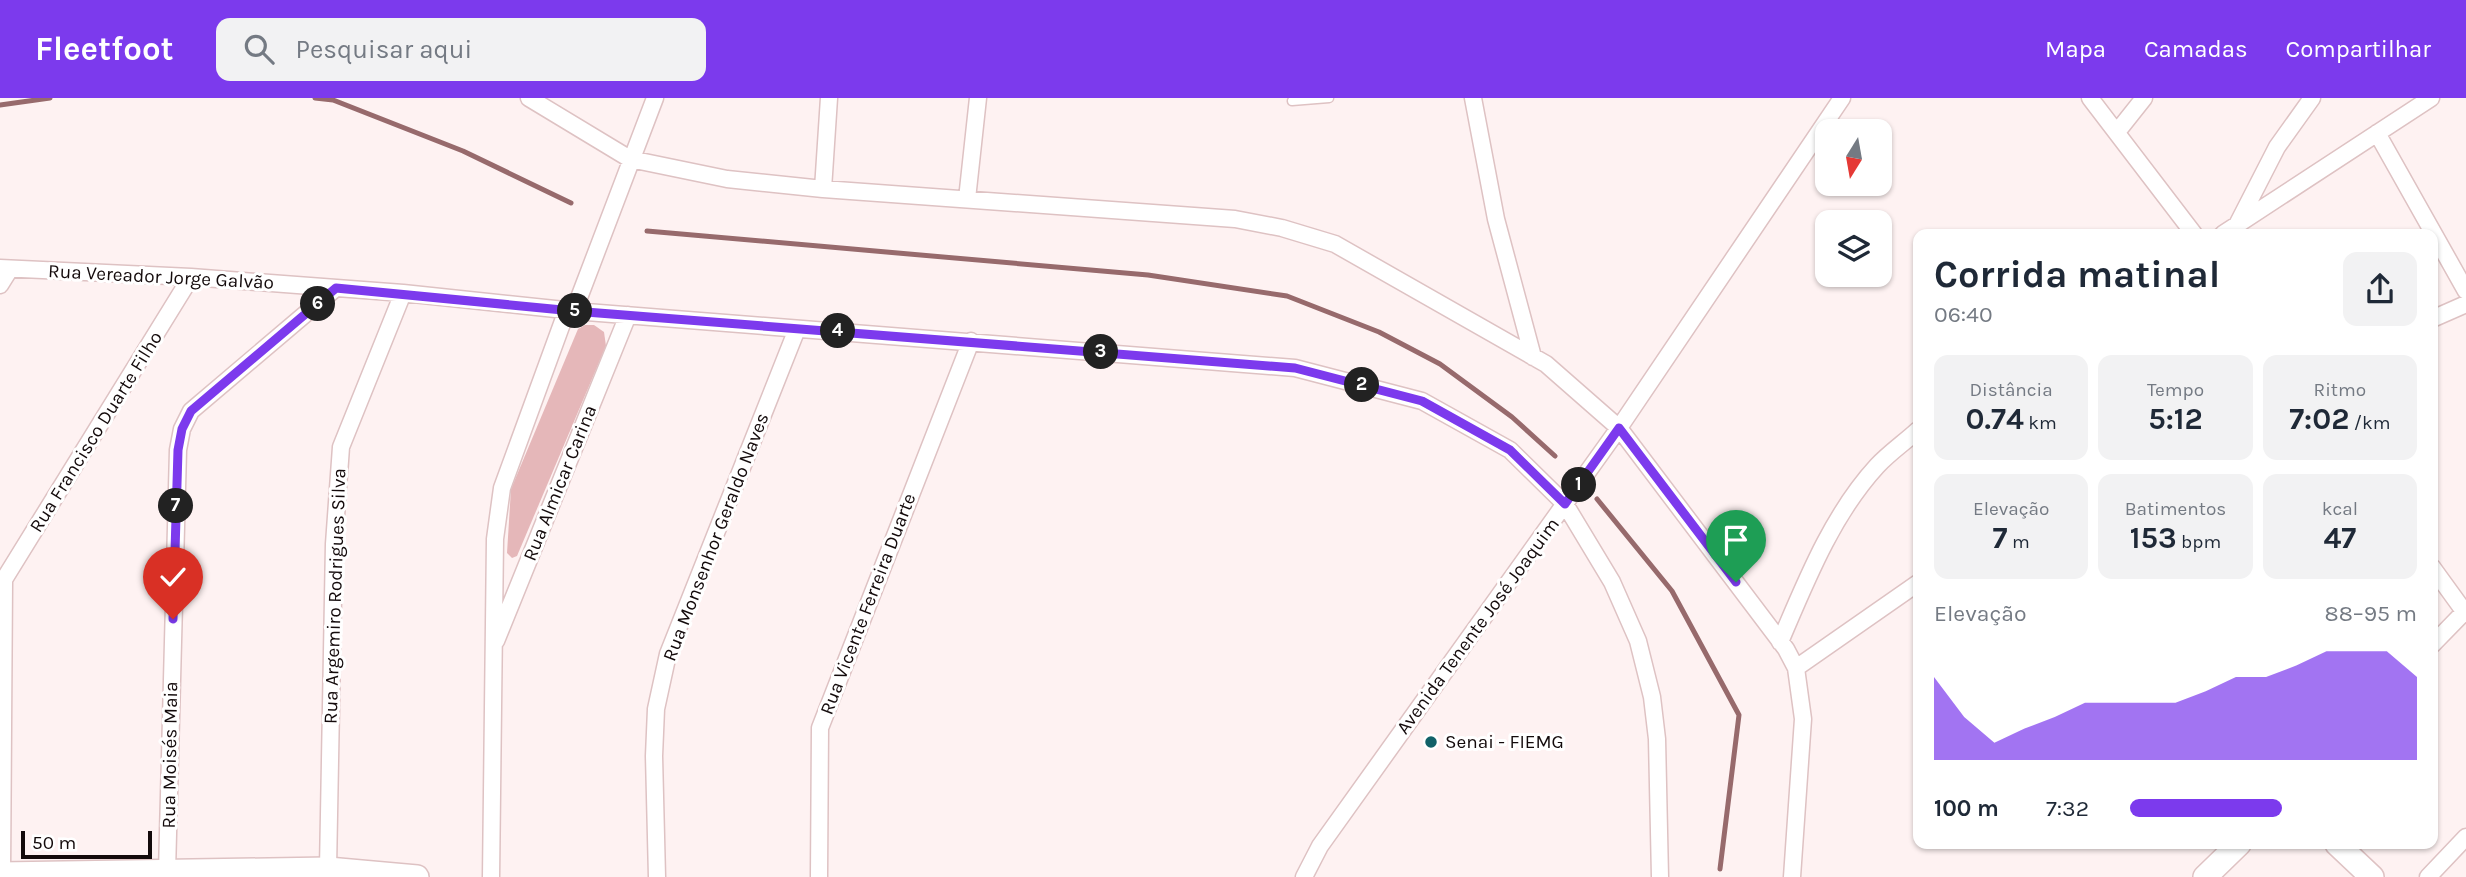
<!DOCTYPE html>
<html lang="pt">
<head>
<meta charset="utf-8">
<style>
  body { margin:0; font-family:Karla,sans-serif; background:#f2f2f3; color:#1f2937; height:100vh; display:flex; flex-direction:column; font-size:26px; white-space:nowrap }
  * { box-sizing:border-box; margin:0 }
  p { font-size:23px; color:#747a83 }
  .icon { flex:none; width:38px; height:38px; fill:none; stroke:currentColor; stroke-width:2; stroke-linecap:round; stroke-linejoin:round }
  .map { position:relative; flex:1; overflow:hidden }
  .sheet { position:absolute; left:1913px; top:131px; width:525px; height:620px; display:flex; flex-direction:column; background:#fff; border-radius:14px; box-shadow:0 2px 5px #0004 }
  .sheet>* { flex:none }
  .needle { width:46px; rotate:191deg }
  .tools { position:absolute; left:1815px; top:21px; display:grid; gap:14px }
  .tools a { display:grid; place-items:center; width:77px; height:77px; border-radius:14px; background:#fff; box-shadow:0 2px 5px #0004; font-size:35px }
  .scale { position:absolute; left:21px; bottom:18px; width:131px; box-sizing:border-box; padding-left:7px; border:4px solid #130a0b; border-top:0; font-size:19px; line-height:24px; white-space:nowrap; color:#130a0b; -webkit-text-stroke:5px #fff; paint-order:stroke }
  .pin { position:absolute; display:grid; place-items:center; width:60px; height:60px; color:#fff; margin:-72px -30px; border-radius:50% 50% 50% 0; rotate:-45deg; box-shadow:0 0 7px #0007 }
  .pin .icon { rotate:45deg }
  .km { position:absolute; width:35px; height:35px; margin:-18px; border-radius:50%; background:#222; color:#fff; font-size:19px; line-height:35px; text-align:center }
  .round { display:grid; place-items:center; flex:none; width:74px; height:74px; border-radius:14px; background:#f2f2f3 }
  .overview { display:flex; align-items:center; justify-content:space-between; height:119px; padding:0 21px }
  h1 { font-size:38px; font-weight:700; line-height:52px }
  .stats { display:grid; grid-template-columns:repeat(3,1fr); gap:10px; height:119px; padding:7px 21px }
  .stats div { display:grid; align-content:center; border-radius:14px; background:#f2f2f3; text-align:center }
  .stats b { font-size:30px; font-weight:700 }
  .stats small { font-size:19px; font-weight:400 }
  .stats p { font-size:19px }
  .chart { height:196px; padding:14px 21px }
  .chart p { display:flex; justify-content:space-between }
  .chart svg { width:100%; height:126px; margin-top:7px; fill:#7c3aed; opacity:.7 }
  ul { padding:0 21px; list-style:none; font-size:23px }
  li { display:grid; grid-template-columns:112px 84px 1fr; align-items:center; height:52px }
  li i { height:18px; border-radius:9px; background:#7c3aed }
  header { display:flex; align-items:center; gap:42px; box-sizing:border-box; height:98px; padding:0 35px; background:#7c3aed; color:#fff }
  header strong { font-size:33px }
  nav { display:flex; gap:38px; margin-inline-start:auto; font-size:24px }
  .search { width:490px; height:63px; background:#f2f2f3; display:flex; align-items:center; gap:18px; box-sizing:border-box; padding:0 24px; border-radius:14px; color:#747a83; font-size:26px }
  .map>svg:first-child { display:block }
</style>
</head>
<body>
<header>
<strong>Fleetfoot</strong>
<div class="search"><svg class="icon" aria-label="search" viewBox="0 0 24 24"><circle cx="10" cy="10" r="6"/><path d="M15 15l6 6"/></svg>Pesquisar aqui</div>
<nav><a>Mapa</a><a>Camadas</a><a>Compartilhar</a></nav>
</header>
<div class="map">
<svg width="2466" height="779" viewBox="0 0 2466 779">
  <rect width="100%" height="100%" fill="#fef2f2"/>
  <path fill="#e5b7b9" d="M585,227H594L604,234L606,248L517,458L512,460L507,455L511,391L578,231Z"/>
  <g fill="none" stroke-linecap="round" stroke-linejoin="round">
    <path stroke="#976a6c" stroke-width="5" d="M315,0L333,2L463,53L571,105
      M0,7L50,0
      M647,133L1148,177L1287,198L1379,234L1440,266L1512,319L1555,358
      M1597,401L1672,493L1739,617L1720,771"/>
    <defs>
      <path id="lane" d="M1292,3L1329,0"/>
      <path id="street" d="M529,0L630,61L727,81L823,91L1235,121L1282,130L1335,146L1546,266L1619,330L1786,551L1796,570L1803,621L1792,779
        M1473,0L1496,121L1533,259
        M2090,0L2194,136
        M2117,34L2144,0
        M2377,35L2466,193
        M823,91L829,0
        M967,101L978,0
        M2237,127L2277,49L2312,0
        M2223,136L2431,0
        M0,170L191,179L403,195L574,213L1295,270L1422,303L1510,352L1565,406L1612,484L1638,543L1652,599L1657,641L1660,779
        M0,187L10,171
        M574,213L655,0
        M2432,221L2466,206
        M2432,469L2466,516
        M0,488L191,179
        M496,543L628,217
        M1780,544C1806,483 1832,417 1877,368C1889,355 1905,344 1918,332
        M2432,547L2466,512
        M1796,570L1918,485
        M328,771L334,446L341,349L403,195
        M167,774L178,352L182,331L191,313L336,190
        M2,776L4,484
        M491,779L495,441L502,390L567,212
        M657,779L654,658L656,611L668,556L797,231
        M819,779L820,630L971,243
        M1304,779L1320,748L1619,330L1842,0
        M2428,779L2466,739"/>
      <path id="secondary" d="M2337,746L2372,779
        M0,776L328,771L417,779
        M2205,779L2239,746"/>
    </defs>
    <use href="#lane" stroke="#dec2c3" stroke-width="11"/>
    <use href="#street" stroke="#dec2c3" stroke-width="19"/>
    <use href="#secondary" stroke="#dec2c3" stroke-width="26"/>
    <use href="#lane" stroke="#fff" stroke-width="8"/>
    <use href="#street" stroke="#fff" stroke-width="16"/>
    <use href="#secondary" stroke="#fff" stroke-width="23"/>
  </g>
  <g fill="none" stroke-linecap="round" stroke-linejoin="round">
    <defs>
      <path id="route" d="M173,521L178,352L182,331L191,313L336,190L573,213L1295,270L1422,303L1510,352L1565,406L1619,330L1736,484"/>
    </defs>
    <use href="#route" stroke="#fff" stroke-width="14"/>
    <use href="#route" stroke="#7c3aed" stroke-width="9"/>
  </g>
  <circle fill="#116168" stroke="#fff" stroke-width="2.5" cx="1431" cy="644" r="7"/>
  <g text-anchor="middle" dominant-baseline="central" stroke-width="6" stroke-linejoin="round" paint-order="stroke">
    <g font-size="19" fill="#130a0b" stroke="#fff">
      <text transform="translate(161 179) rotate(3)">Rua Vereador Jorge Galvão</text>
      <text transform="translate(96 334) rotate(-58)">Rua Francisco Duarte Filho</text>
      <text transform="translate(560 385) rotate(-68)">Rua Almicar Carina</text>
      <text transform="translate(716 439) rotate(-69)">Rua Monsenhor Geraldo Naves</text>
      <text transform="translate(335 498) rotate(-88)">Rua Argemiro Rodrigues Silva</text>
      <text transform="translate(868 506) rotate(-69)">Rua Vicente Ferreira Duarte</text>
      <text transform="translate(1478 528) rotate(-54)">Avenida Tenente José Joaquim</text>
      <text transform="translate(170 657) rotate(-89)">Rua Moisés Maia</text>
    </g>
    <g font-size="19" fill="#130a0b" stroke="#fff" text-anchor="start">
      <text x="1445" y="644">Senai - FIEMG</text>
    </g>
  </g>
</svg>
<div class="tools">
<a><svg class="needle" viewBox="-14 -14 28 28"><path d="M0-13l5 13h-10z" fill="#e53935"/><path d="M0 13l5-13h-10z" fill="#747a83"/></svg></a>
<a><svg class="icon" aria-label="layers" viewBox="0 0 24 24"><path d="M12 4l9 5-9 5-9-5zM3 14l9 5 9-5"/></svg></a>
</div>
<div class="scale">50 m</div>
<div class="pin" style="left:1736px;top:484px;background:#1e9e55"><svg class="icon" aria-label="arrive" viewBox="0 0 24 24"><path d="M6 21V4h12l-3 4 3 4H6"/></svg></div>
<div class="pin" style="left:173px;top:521px;background:#d93025"><svg class="icon" aria-label="check" viewBox="0 0 24 24"><path d="M5 12l5 5 9-10"/></svg></div>
<b class="km" style="left:1579px;top:387px">1</b>
<b class="km" style="left:1362px;top:287px">2</b>
<b class="km" style="left:1101px;top:254px">3</b>
<b class="km" style="left:838px;top:233px">4</b>
<b class="km" style="left:575px;top:213px">5</b>
<b class="km" style="left:318px;top:206px">6</b>
<b class="km" style="left:176px;top:408px">7</b>
<section class="sheet">
<div class="overview"><div><h1>Corrida matinal</h1><p>06:40</p></div><a class="round"><svg class="icon" aria-label="share" viewBox="0 0 24 24"><path d="M12 15V3M7 8l5-5 5 5M5 13v7h14v-7"/></svg></a></div>
<div class="stats">
<div><p>Distância</p><b>0.74<small> km</small></b></div>
<div><p>Tempo</p><b>5:12</b></div>
<div><p>Ritmo</p><b>7:02<small> /km</small></b></div>
</div>
<div class="stats">
<div><p>Elevação</p><b>7<small> m</small></b></div>
<div><p>Batimentos</p><b>153<small> bpm</small></b></div>
<div><p>kcal</p><b>47</b></div>
</div>
<div class="chart"><p><span>Elevação</span>88–95 m</p>
<svg viewBox="0 0 160 44" preserveAspectRatio="none"><path d="M0 44V15L10 29L20 38L30 33L40 29L50 24L60 24L70 24L80 24L90 20L100 15L110 15L120 11L130 6L140 6L150 6L160 15V44z"/></svg>
</div>
<ul>
<li><b>100 m</b>7:32<i style="width:53%"></i></li>
</ul>
</section>
</div>
</body>
</html>
